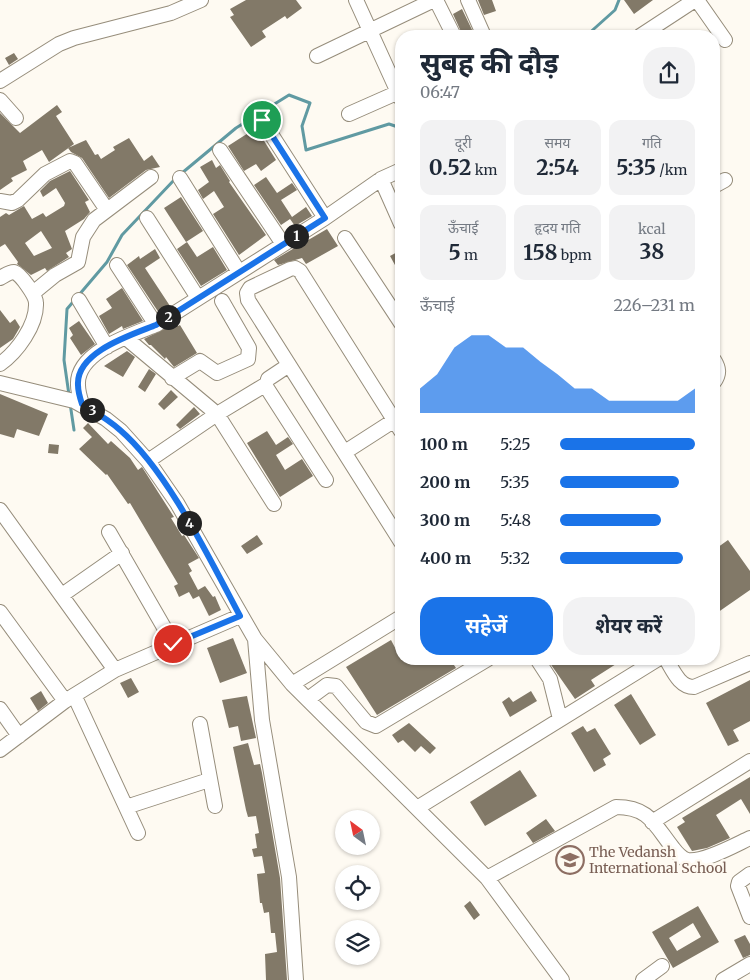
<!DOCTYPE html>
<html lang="hi">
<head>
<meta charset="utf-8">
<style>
  body { margin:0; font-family:Merriweather,"Noto Sans Devanagari",serif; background:#f2f2f3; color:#1f2937; height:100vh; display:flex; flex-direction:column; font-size:19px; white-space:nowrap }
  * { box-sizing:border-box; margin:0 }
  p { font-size:16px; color:#747a83 }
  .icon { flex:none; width:28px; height:28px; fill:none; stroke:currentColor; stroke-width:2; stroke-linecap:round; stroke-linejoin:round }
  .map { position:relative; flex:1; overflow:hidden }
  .details { position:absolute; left:395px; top:30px; width:325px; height:635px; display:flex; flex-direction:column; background:#fff; border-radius:20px; box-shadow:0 1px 4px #0004 }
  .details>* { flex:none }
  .needle { width:32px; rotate:327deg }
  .buttons { position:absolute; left:335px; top:810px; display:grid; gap:10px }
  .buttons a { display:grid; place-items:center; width:45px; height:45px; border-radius:50%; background:#fff; box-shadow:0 1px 4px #0004; font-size:25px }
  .pin { position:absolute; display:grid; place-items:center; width:42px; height:42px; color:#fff; margin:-21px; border:2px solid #fff; border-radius:50%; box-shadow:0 1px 5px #0007 }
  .km { position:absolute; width:25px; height:25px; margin:-12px; border-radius:50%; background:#222; color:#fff; font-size:14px; line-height:25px; text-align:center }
  .round { display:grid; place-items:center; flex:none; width:52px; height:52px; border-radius:20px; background:#f2f2f3 }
  .head { display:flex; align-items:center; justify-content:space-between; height:85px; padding:0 25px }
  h1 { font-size:28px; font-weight:700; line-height:38px }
  .stats { display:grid; grid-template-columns:repeat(3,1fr); gap:8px; height:85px; padding:5px 25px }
  .stats div { display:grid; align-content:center; border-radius:12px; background:#f2f2f3; text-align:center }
  .stats b { font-size:21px; font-weight:700 }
  .stats small { font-size:14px; font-weight:400 }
  .stats p { font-size:14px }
  .chart { height:140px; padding:10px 25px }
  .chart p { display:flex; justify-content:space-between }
  .chart svg { width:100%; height:90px; margin-top:5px; fill:#1a73e8; opacity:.7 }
  .cta { display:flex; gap:10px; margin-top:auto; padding:10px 25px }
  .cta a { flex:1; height:58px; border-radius:20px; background:#1a73e8; color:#fff; font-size:20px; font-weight:700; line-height:58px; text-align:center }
  .cta a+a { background:#f2f2f3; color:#1f2937 }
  ul { padding:0 25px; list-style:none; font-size:16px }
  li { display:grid; grid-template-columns:80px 60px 1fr; align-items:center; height:38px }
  li i { height:12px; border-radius:6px; background:#1a73e8 }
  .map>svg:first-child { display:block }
</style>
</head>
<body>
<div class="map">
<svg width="750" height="980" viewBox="0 0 750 980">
  <rect width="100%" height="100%" fill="#fefaf2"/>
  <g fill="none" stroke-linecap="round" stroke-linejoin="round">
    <path stroke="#609aa2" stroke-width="3" d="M586,36L615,10L619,0
      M182,173L236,128L289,95L310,103L302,126L306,150L389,124L401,128
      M69,395L64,360L67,309L107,262L122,235L175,179
      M70,403L74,430"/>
  </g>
  <path fill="#827968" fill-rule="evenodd" d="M246,0H296L302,8L287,19L285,16L262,31L266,37L251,47L230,17L234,15L230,9Z
    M478,0H492L496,11L484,15Z
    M624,0H653L634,14Z
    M462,9L475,36H463L453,14Z
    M14,53L18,59L9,65L5,58Z
    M57,105L62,112L56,116L74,144L49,162L42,150L23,161L27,170L11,178L13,181L0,190V113L20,133Z
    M256,128L276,160L261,171L256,164L244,171L228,146Z
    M129,138L144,161L152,155L160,167L146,170L109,198L82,158L71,152L68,148L86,140L95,155L98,154L101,159L115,150L113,147Z
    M212,160L216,168L220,165L230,181L229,182L266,235L239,255L213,214L224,207L214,191L203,199L198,190L209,182L200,167Z
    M70,171L89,200L85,202L90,212L84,219L65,231L72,249L66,253L69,257L47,271L45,268L31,275L17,264L18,262L5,244L0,247V217L6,213L9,215L24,206L32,219L43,213L46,217L64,206L65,203L56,188L43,197L40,191L50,181ZM41,231L52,248L34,256L25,243Z
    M266,177L277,193L292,183L297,190L281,200L292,217L306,207L312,216L295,226L290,219L281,225L254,185Z
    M181,197L203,231L186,242L164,208Z
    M327,229L338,246L306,264L302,258L278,265L274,260Z
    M187,242L197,257L213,247L227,270L201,286L177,249Z
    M155,249L160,258L145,268L170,306L159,313L127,265L139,256L140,259Z
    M401,250V276L390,256Z
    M122,288L143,321L123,329L122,326L109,334L99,316L112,308L106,299Z
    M0,310L10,323L15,319L20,327L13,339L0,348Z
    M79,321L95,344L81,355L70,338L73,335L69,328Z
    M176,323L178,326L180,325L197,353L174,367L166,357L165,359L151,345H149L144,339Z
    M127,351L135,357L123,377L104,366Z
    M149,369L156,374L145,392L138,387Z
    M171,390L178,397L164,410L158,404Z
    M0,394L48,414L39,436L17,429L14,438L0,434Z
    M194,407L200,414L180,429L176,425Z
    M88,423L108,444L111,441L130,458L138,470L142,467L174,517L171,518L182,536L184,535L199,558L188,564L192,571L189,573L198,590L205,586L213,597L215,596L221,610L209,616L199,596L193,599L189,592L179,597L174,586L178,584L130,503L128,504L107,474L106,475L79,449L92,437L83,428Z
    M267,431L276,445L288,437L293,444L276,455L285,470L302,459L313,476L280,497L247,443Z
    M49,444L59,445L58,454L48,453Z
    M257,535L263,544L247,554L241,546Z
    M728,540L750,571V590L714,615V550Z
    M233,638L247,673L220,683L207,648Z
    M391,640L401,659H450L456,668L377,715L346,667Z
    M547,659H624L591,680L595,686L575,699Z
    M131,678L139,692L128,698L120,683Z
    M750,680V721L733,730L739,741L728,746L706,703Z
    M41,691L48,703L38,711L30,698Z
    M531,691L537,701L510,717L502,702L509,697L513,702Z
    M631,694L656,735L640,745L614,705Z
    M247,696L256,738L241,741L238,726L229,728L222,700Z
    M409,723L436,748L430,754L421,746L415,752L403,740L398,743L392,735Z
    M583,726L587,732L595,728L611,754L603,759L606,765L594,772L571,733Z
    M248,743L254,765L260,764L262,773L280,878L287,980H266L265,954L277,952L275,933H271L269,912L264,913L262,903H260L257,874L265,873L262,856L254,857L252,849L257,848L255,834L259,833L256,816L248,817L246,810L233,747Z
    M520,770L537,796L485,826L470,802Z
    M750,777V814L741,799L716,815L730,838L707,848L692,851L677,827L685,822L682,818Z
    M546,819L555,831L533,843L526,833Z
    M470,901L480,915L474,920L464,906Z
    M698,906L719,942L673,968L652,932ZM693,923L701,937L677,951L669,938Z
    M745,935L750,944V955L743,958L734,940Z"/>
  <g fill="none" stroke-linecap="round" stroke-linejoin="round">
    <defs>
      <path id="minor" d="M356,0L401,99
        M436,0L454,36
        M468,0L484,36
        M697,0L725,40
        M640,36L695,0
        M317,56L434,0
        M0,81L59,44L74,38L171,13L201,0
        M0,100L16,118
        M349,114L401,91
        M220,150L283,244
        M180,178L239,272
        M381,179L401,224
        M714,186L725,180
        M0,201L12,203L18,200L45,174L70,161L75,163L107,210
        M147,218L198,298
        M325,218L381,179L401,170
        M345,238L401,323
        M117,265L156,325
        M0,278C4,276 9,272 14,272C21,274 36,296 36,303C37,325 17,352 0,364
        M33,293L55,275L78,262L83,237L94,220L151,177
        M79,300L107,347
        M126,338L217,414L265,385L326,480
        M714,360C719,368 720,374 714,382
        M172,378L200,361L217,373L248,359L249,348L222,301
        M268,379L289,365
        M0,383L74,401L106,419L121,431L148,461L177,503L255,639L292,684L487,878L562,980
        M82,404C80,398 78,392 78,385C76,352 131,335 156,325L325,218L262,120
        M401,431L300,271L295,268L290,269L250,288L247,293L248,300L401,542
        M345,452L401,416
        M148,461L217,414L274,504
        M0,510L115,670
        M109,532L173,643
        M62,595L122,553
        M0,612L65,701
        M255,639L262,720L289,877L296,980
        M537,659L550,679L560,719
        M666,659C673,670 679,687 694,687L750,663
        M292,684L401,617
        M75,697L138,833
        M308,699L327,685L336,686L366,722L376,726L488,659
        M0,709L19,736
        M200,724L215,806
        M0,750L65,701L115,670L240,616
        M126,807L209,780
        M417,808L658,659
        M652,822L750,761
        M750,874L739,882L738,886L750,917
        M487,878L616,807C649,807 654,824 673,848C676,852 681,858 687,860C703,863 735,845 750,838
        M643,980L662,966
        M723,980L750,964"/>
    </defs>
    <use href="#minor" stroke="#968d7b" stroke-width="16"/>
    <use href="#minor" stroke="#fff" stroke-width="14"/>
  </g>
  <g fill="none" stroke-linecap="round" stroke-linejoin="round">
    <defs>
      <path id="route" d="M173,644L240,616C210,560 168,471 120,430C108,419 95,412 82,404C80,398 78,392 78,385C76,352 131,335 156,325L325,218L262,120"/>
    </defs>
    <use href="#route" stroke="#fff" stroke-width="10"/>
    <use href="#route" stroke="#1a73e8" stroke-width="6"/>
  </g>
  <defs>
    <symbol id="school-ring" viewBox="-11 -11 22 22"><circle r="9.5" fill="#fefaf2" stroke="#8d6e63" stroke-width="1.5"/><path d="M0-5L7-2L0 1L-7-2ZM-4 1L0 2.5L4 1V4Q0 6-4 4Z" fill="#8d6e63"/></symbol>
  </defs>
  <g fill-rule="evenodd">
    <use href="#school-ring" x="554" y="844" width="32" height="32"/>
  </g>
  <g text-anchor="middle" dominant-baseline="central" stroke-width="5" stroke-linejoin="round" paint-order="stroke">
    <g font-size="14" fill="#785e54" stroke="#fefaf2" text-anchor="start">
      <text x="589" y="852">The Vedansh<tspan x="589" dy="16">International School</tspan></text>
    </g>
  </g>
</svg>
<div class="buttons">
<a><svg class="needle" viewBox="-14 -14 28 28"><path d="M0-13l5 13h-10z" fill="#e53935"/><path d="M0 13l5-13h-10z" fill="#747a83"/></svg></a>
<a><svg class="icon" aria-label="locate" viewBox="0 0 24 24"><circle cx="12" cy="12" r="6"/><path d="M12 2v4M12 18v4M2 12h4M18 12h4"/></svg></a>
<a><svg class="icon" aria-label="layers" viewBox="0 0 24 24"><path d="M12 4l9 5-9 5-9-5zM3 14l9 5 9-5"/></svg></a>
</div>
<div class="pin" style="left:262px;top:120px;background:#1e9e55"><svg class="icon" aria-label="arrive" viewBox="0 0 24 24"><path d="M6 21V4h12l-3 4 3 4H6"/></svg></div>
<div class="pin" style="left:173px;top:644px;background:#d93025"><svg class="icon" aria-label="check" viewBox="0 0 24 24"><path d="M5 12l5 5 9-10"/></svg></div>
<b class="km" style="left:296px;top:236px">1</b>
<b class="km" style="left:168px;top:317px">2</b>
<b class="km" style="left:92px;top:410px">3</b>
<b class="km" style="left:189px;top:523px">4</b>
<section class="details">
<div class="head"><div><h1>सुबह की दौड़</h1><p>06:47</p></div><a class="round"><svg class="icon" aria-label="share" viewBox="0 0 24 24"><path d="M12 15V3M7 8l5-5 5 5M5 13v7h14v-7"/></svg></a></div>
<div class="stats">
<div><p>दूरी</p><b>0.52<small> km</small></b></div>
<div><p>समय</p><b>2:54</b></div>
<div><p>गति</p><b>5:35<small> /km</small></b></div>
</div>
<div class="stats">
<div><p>ऊँचाई</p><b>5<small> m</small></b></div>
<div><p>हृदय गति</p><b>158<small> bpm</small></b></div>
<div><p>kcal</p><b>38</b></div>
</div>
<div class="chart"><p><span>ऊँचाई</span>226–231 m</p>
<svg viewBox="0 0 160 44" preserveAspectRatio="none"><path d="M0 44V32L10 25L20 12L30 6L40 6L50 12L60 12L70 19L80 25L90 32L100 32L110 38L120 38L130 38L140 38L150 38L160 32V44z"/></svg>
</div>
<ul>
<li><b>100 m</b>5:25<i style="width:100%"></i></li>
<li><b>200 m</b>5:35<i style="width:88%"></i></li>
<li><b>300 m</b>5:48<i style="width:75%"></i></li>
<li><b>400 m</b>5:32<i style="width:91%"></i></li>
</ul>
<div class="cta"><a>सहेजें</a><a>शेयर करें</a></div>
</section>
</div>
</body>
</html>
